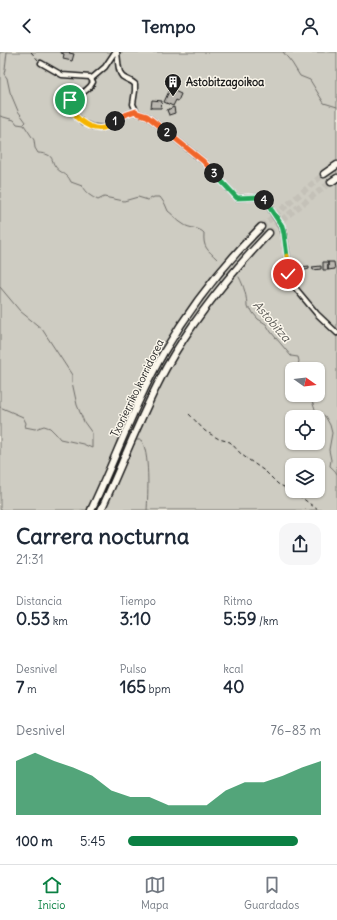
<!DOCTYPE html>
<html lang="es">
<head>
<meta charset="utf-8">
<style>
  body { margin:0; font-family:Delius,sans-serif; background:#f6f6f7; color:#1f2937; height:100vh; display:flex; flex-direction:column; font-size:15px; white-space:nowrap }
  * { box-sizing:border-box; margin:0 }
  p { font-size:13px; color:#747a83 }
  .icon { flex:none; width:22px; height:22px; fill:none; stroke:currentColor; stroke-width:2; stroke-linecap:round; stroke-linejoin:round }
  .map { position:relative; height:458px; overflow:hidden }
  .panel { display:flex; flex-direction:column; background:#fff; flex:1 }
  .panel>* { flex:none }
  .needle { width:26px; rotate:104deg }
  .buttons { position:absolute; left:285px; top:310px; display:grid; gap:8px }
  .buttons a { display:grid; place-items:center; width:40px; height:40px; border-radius:8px; background:#fff; box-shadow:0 1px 3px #0004; font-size:20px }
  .pin { position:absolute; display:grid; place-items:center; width:34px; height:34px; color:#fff; margin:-17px; border:2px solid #fff; border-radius:50%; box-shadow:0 1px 4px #0007 }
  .km { position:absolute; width:20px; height:20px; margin:-10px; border-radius:50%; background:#222; color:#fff; font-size:11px; line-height:20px; text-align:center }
  .round { display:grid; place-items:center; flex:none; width:42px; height:42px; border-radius:12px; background:#f6f6f7 }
  .head { display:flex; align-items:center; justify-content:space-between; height:68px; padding:0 16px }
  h1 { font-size:22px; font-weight:700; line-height:30px }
  .metrics { display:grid; grid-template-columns:repeat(3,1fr); gap:6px; height:68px; padding:4px 16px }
  .metrics div { display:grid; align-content:center }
  .metrics b { font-size:17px; font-weight:700 }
  .metrics small { font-size:11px; font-weight:400 }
  .metrics p { font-size:11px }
  .chart { height:112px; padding:8px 16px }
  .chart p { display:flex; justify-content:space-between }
  .chart svg { width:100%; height:72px; margin-top:4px; fill:#0b8043; opacity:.7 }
  ul { padding:0 16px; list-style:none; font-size:13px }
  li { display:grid; grid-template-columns:64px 48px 1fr; align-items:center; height:30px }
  li i { height:10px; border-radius:5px; background:#0b8043 }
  header { display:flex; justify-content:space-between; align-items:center; height:52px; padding:0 16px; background:#fff; font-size:18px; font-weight:700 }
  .menu { display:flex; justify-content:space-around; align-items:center; height:56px; border-top:1px solid #e0e1e3; background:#fff; font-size:11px; color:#747a83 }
  .menu a { display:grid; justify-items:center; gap:2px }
  .menu .current { color:#0b8043 }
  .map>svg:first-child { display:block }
</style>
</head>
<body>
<header><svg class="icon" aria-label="back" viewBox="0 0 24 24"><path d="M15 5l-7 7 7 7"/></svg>Tempo<svg class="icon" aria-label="person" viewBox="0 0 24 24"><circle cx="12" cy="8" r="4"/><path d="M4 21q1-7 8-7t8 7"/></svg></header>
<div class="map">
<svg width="337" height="458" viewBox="0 0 337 458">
  <rect width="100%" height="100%" fill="#eeeadf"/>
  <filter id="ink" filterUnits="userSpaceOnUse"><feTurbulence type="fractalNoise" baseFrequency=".025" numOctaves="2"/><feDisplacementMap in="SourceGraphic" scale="8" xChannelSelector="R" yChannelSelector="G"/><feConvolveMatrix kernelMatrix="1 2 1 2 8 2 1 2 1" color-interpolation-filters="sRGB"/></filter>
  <g filter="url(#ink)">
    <path fill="#ceccc2" stroke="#75746f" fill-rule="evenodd" d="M0,0H337V458H0ZM292,317H318V343H292ZM292,365H318V391H292ZM292,413H318V439H292Z"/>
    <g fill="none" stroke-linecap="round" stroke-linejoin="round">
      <path stroke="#6f6d69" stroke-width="1" d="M7,0L5,17L4,22L7,26L10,40L18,59L26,70L24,72
        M283,0L292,11L300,24L310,28L324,51L337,55
        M0,64L14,68L17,72L24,73L34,88L35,96L38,101C41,101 46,102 48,103C53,105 52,110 55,114C60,122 67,120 71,130L82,134C85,141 92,145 98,148L104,145L124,149L138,145L148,148L154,145H160L165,152L168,159C174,163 177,169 183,172C189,177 199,175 204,181C203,196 207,197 217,207
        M239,225C244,234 247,245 247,255L248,257H251L253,261L258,267L266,272L271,280L291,304L298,305L299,309L297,317
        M0,235L20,259L42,277L72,323V330L77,353L84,370L92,381V396L83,392L60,387L56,382L50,376L44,374L35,377L25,375L26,371L23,365L0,355
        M305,343C307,347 311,348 313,352C314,355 315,358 316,361L325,364L330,373L332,381L329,398L331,408L330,414C333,417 335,418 337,422
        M137,388H141C150,399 148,443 147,458"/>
    </g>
    <path fill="#b9b6af" stroke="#1c1c1c" d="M61,0H70L69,1L74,2L72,9L63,7L64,2L61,1Z
      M170,37L181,42L178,49L176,48L173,54L164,50Z
      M152,48L162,49L161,56H151Z
      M174,55L175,61L169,63L167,58Z
      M323,210H328V218H323Z
      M328,210H334L335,217L328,218Z
      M309,214V217L302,219L301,215Z
      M321,214V217L313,218L312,215Z"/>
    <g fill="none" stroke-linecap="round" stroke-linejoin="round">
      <path stroke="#c4c1b8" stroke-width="6" stroke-dasharray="6 3" stroke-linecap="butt" d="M261,175L324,122
        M269,181L279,170L331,130"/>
      <defs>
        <path id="minor" d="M117,0C118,7 118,22 123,25C127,28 131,28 135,32V39L133,52L137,61L147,64L203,109L237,146L260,145L266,150L282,175L284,182L287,202V222L292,232L317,262L337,281
          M41,11L62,23L90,25L93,30C89,39 78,43 70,48V54L73,61L83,71L92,75L104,76L127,62L136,59
          M91,27L105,15L115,0"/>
        <path id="highway" d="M324,122L337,113
          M331,130L337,126
          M91,458C116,406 135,350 164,300C191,254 223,213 261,175
          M101,458C123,411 141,362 166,316C194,266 230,222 269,181"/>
      </defs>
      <use href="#minor" stroke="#1c1c1c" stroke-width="7"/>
      <use href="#highway" stroke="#1c1c1c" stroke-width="9"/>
      <path stroke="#1c1c1c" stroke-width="1" stroke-dasharray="4 3" stroke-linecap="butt" d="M31,0L38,8
        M189,362L205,379L219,387L230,390L242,403L266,420L278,432L292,439
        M293,439L318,458"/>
      <use href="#minor" stroke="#fbf7ec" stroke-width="4"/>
      <use href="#highway" stroke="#fbf7ec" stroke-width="6"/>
    </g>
  </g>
  <g fill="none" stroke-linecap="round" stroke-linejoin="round" filter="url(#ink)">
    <defs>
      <path id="split-1" d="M70,48C68,63 89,79 104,76C107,75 112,71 115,69"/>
      <path id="split-2" d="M115,69L127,62L136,59L137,61L147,64L167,80"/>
      <path id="split-3" d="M167,80L203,109L214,121"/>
      <path id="split-4" d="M214,121L237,146L260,145L264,148"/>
      <path id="split-5" d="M264,148L266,150L282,174L284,182L287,204"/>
      <path id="split-6" d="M287,204L288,222"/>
    </defs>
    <use href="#split-1" stroke="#fff" stroke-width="8"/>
    <use href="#split-2" stroke="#fff" stroke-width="8"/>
    <use href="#split-3" stroke="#fff" stroke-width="8"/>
    <use href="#split-4" stroke="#fff" stroke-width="8"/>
    <use href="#split-5" stroke="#fff" stroke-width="8"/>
    <use href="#split-6" stroke="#fff" stroke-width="8"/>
    <use href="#split-1" stroke="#f5b400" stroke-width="5"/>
    <use href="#split-2" stroke="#f0652b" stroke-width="5"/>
    <use href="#split-3" stroke="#f0652b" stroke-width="5"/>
    <use href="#split-4" stroke="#22a559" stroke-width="5"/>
    <use href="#split-5" stroke="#22a559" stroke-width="5"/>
    <use href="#split-6" stroke="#f5b400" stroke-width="5"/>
  </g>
  <defs>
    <symbol id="building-pin" viewBox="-11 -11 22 30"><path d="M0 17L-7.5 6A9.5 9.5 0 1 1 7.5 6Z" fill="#1c1c1c" stroke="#fbf7ec"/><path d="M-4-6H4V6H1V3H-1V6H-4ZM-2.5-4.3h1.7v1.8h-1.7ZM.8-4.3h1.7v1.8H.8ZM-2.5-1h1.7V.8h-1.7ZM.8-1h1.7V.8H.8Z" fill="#fff"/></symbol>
  </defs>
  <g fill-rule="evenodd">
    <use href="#building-pin" x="163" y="20" width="20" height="27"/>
  </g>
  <g text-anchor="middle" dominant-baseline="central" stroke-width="3" stroke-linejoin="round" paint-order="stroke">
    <g font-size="11" font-weight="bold" fill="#1c1c1c" stroke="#fbf7ec" text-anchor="start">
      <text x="186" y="30">Astobitzagoikoa</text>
    </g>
    <g font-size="11" fill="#1c1c1c" stroke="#fbf7ec">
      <text transform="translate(137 336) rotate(-64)">Txorierriko korridorea</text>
    </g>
    <g font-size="12" font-style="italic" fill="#5a5956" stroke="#fbf7ec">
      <text transform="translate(272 269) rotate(49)">Astobitza</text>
    </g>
  </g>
</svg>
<div class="buttons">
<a><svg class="needle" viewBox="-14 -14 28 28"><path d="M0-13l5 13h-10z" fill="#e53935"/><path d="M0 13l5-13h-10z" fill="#747a83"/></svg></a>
<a><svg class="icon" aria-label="locate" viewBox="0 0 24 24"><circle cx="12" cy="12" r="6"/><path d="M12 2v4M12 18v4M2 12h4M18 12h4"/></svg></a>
<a><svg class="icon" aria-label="layers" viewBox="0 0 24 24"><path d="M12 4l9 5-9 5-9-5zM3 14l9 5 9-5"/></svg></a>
</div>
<div class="pin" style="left:70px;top:48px;background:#1e9e55"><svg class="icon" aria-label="arrive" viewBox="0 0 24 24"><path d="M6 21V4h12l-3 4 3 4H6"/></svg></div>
<div class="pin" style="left:288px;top:222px;background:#d93025"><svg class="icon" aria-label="check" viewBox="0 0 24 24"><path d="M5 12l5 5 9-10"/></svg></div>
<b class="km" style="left:115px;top:69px">1</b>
<b class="km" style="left:167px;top:80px">2</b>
<b class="km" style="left:214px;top:121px">3</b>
<b class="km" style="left:264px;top:148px">4</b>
</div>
<section class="panel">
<div class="head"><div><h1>Carrera nocturna</h1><p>21:31</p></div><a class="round"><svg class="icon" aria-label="share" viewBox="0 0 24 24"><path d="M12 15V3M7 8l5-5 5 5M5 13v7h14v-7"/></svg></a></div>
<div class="metrics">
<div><p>Distancia</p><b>0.53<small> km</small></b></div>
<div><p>Tiempo</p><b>3:10</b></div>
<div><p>Ritmo</p><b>5:59<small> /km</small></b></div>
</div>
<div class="metrics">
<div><p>Desnivel</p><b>7<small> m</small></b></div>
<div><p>Pulso</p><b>165<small> bpm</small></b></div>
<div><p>kcal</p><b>40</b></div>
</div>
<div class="chart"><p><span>Desnivel</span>76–83 m</p>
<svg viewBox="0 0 160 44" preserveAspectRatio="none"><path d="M0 44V11L10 6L20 11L30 15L40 20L50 29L60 33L70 33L80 38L90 38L100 38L110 29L120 24L130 24L140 20L150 15L160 11V44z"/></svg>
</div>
<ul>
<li><b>100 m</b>5:45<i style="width:88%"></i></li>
</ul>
</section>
<nav class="menu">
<a class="current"><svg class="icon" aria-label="home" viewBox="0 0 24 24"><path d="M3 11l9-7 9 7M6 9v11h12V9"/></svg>Inicio</a>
<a><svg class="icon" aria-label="map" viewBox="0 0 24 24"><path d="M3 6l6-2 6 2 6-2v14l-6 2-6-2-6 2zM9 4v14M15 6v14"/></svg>Mapa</a>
<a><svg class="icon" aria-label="saved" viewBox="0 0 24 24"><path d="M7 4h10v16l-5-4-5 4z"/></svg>Guardados</a>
</nav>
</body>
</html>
